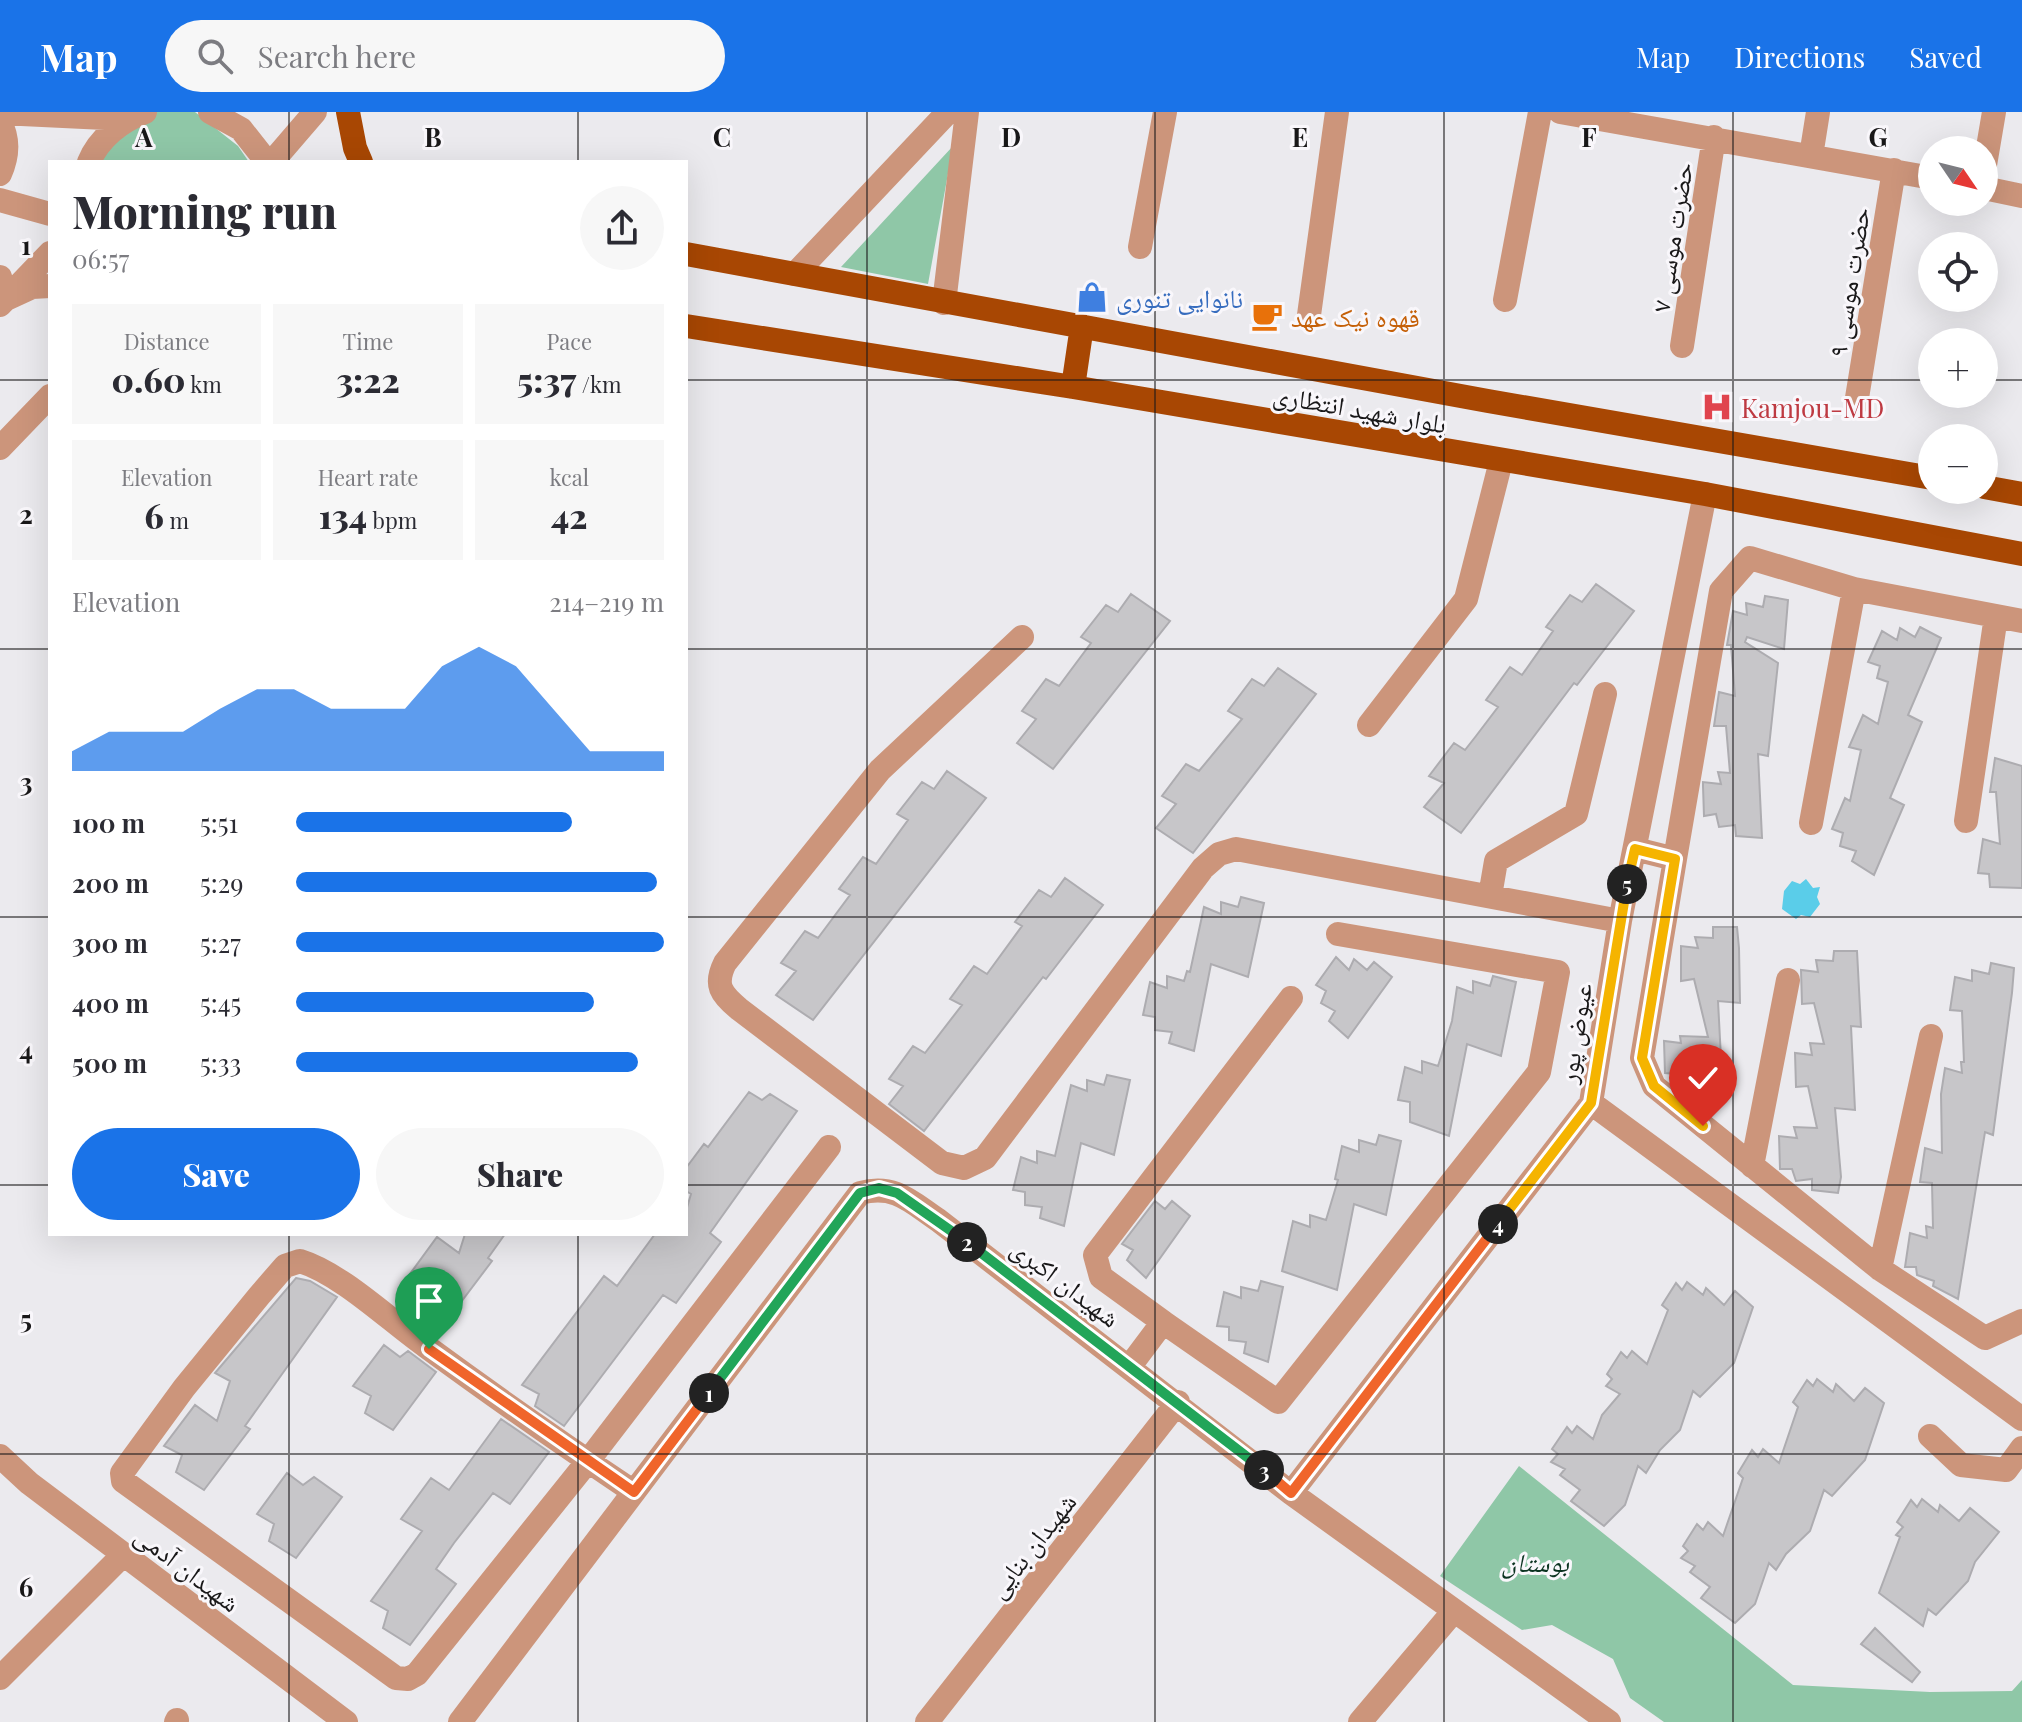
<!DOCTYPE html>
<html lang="en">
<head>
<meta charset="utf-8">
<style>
  body { margin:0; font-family:"Playfair Display","Noto Naskh Arabic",serif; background:#f7f7f7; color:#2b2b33; height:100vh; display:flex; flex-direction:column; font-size:30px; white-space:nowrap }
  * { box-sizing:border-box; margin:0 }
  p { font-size:26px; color:#7c7c81 }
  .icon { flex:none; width:44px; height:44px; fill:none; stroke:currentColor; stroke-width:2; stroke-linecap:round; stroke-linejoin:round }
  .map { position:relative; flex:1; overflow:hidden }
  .drawer { position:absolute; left:48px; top:48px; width:640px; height:1076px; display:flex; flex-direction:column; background:#fff; border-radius:0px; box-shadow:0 8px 32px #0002 }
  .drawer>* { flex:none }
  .needle { width:52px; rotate:125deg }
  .controls { position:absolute; left:1918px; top:24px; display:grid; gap:16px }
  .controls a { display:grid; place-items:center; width:80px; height:80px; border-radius:50%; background:#fff; box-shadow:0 8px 32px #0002; font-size:40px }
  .pin { position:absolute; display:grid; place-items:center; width:68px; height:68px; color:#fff; margin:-82px -34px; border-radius:50% 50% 50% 0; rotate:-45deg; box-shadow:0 0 8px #0007 }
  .pin .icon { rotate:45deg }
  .km { position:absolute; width:40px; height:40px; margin:-20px; border-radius:50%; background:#222; color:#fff; font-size:22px; line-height:40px; text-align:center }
  .round { display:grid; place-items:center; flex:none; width:84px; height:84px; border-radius:42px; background:#f7f7f7 }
  .headline { display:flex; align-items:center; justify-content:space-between; height:136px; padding:0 24px }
  h1 { font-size:44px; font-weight:800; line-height:60px }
  .metrics { display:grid; grid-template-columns:repeat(3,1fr); gap:12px; height:136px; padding:8px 24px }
  .metrics div { display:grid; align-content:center; border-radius:0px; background:#f7f7f7; text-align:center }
  .metrics b { font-size:34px; font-weight:800 }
  .metrics small { font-size:22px; font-weight:400 }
  .metrics p { font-size:22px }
  .chart { height:224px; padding:16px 24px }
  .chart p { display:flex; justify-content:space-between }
  .chart svg { width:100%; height:144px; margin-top:8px; fill:#1a73e8; opacity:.7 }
  .cta { display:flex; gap:16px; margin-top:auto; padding:16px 24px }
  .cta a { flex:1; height:92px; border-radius:48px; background:#1a73e8; color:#fff; font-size:32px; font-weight:800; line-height:92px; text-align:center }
  .cta a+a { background:#f7f7f7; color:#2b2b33 }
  ul { padding:0 24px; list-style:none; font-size:26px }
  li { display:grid; grid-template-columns:128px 96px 1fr; align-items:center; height:60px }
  li i { height:20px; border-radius:10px; background:#1a73e8 }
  header { display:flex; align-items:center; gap:48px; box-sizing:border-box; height:112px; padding:0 40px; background:#1a73e8; color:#fff }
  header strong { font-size:38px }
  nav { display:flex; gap:44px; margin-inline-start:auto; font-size:28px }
  .search { width:560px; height:72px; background:#f7f7f7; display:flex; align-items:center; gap:20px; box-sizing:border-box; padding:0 28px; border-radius:44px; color:#7c7c81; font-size:30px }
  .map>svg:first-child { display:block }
</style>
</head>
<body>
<header>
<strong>Map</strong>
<div class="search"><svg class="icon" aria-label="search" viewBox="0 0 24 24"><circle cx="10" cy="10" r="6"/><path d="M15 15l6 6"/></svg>Search here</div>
<nav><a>Map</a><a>Directions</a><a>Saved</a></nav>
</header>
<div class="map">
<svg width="2022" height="1610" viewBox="0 0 2022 1610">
  <rect width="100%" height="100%" fill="#ebeaee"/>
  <path fill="#8fc7a7" d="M149,0H195L238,34L249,50H102L109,23Z
    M953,34L928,172L841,155Z
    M1519,1354L1793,1573L1930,1580L2012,1579L2022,1568V1610H1664L1630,1586L1613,1547L1552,1513L1522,1518L1440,1464Z"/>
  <path fill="#5acde9" d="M1806,767L1813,776L1820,775L1817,785L1820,792L1810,805L1801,803L1796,807L1782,797L1784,779L1792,769L1800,772Z"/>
  <path fill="#c7c6c9" stroke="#adacb0" stroke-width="2" d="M1596,472L1634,499L1577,573L1574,571L1461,721L1424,695L1444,671L1429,664L1454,631L1465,638L1476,624L1498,595L1486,588L1510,555L1522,563L1553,519L1546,515L1570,483L1582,490Z
    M1131,482L1170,509L1053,657L1017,631L1036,607L1022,599L1046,567L1059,574L1091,531L1081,525L1106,493L1118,500Z
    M1765,484L1788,488L1784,537L1747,525L1745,530L1778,551L1768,644L1758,642L1762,726L1736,724L1735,713L1719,715L1716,702L1704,704L1703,674V670L1721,672L1718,660L1730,661L1726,614H1714L1719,580L1735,584L1731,533H1727L1733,499L1747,503L1746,491L1763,495Z
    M1920,515L1941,526L1908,603L1922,610L1890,686L1904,693L1874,763L1852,749L1856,739L1840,734L1843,721L1832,717L1845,686L1850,689L1861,638L1849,635L1863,603L1878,612L1888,570L1877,566L1880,554L1868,550L1882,519L1897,528L1900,516L1915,525Z
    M1278,556L1316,582L1193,741L1156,716L1176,692L1162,684L1186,652L1199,659L1242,607L1228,599L1252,567L1264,574Z
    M1995,646L2022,654V776L1990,775L1989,762L1978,761L1983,727L2000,732L1996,680H1990Z
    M947,659L986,686L813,908L776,883L796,859L781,851L805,819L818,826L850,783L839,777L863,745L876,752L908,708L897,702L922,670L934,677Z
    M1065,766L1103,793L1046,867L1043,865L924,1019L889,992L903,974L889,967L913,934L925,941L962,893L950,887L974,854L987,862L1022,814L1015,810L1039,778L1051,785Z
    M1241,785L1264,791L1248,865L1211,852L1194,939L1169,931L1172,920L1155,918V905L1143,903L1150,870L1167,876V864L1184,869L1187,859L1190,860L1204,795L1221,802V790L1238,795Z
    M1713,815H1737L1739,836L1740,891L1718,889L1723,985L1697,983L1696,972L1680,974L1677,962L1665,961L1664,929L1681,931L1680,924L1708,925L1694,867L1681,869V834L1698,836L1695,825L1713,826Z
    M1834,839H1857L1861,915L1851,914L1855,998L1835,996L1841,1065L1838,1081L1812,1078V1067L1796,1069L1792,1057H1780L1779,1024L1797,1026L1794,1015L1817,1016L1808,974L1796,975L1795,941L1812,943L1810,931L1824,932L1814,891L1802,892L1801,858L1818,860L1816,848L1833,849Z
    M1336,845L1349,858L1354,847L1367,858L1374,850L1392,865L1348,926L1329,909L1335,899L1321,891L1326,879L1316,873Z
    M1991,851L2014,856L2012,881L1993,1023L1985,1020L1958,1187L1933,1174L1934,1169L1917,1163L1916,1155H1905L1910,1121L1927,1126L1926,1114L1933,1116L1932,1071L1920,1070L1925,1036L1942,1041L1941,982L1945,956L1962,961L1961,950H1964L1962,899L1950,898L1955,865L1972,869V858L1989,862Z
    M1493,864L1516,870L1501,944L1467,932L1449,1024L1410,1010V990L1398,988L1405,955L1422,961V949L1438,954L1452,909L1457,875L1473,881V869L1490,874Z
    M1107,963L1130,968L1114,1043L1081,1031L1064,1114L1040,1106L1042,1095L1025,1093V1080L1013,1078L1021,1045L1037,1051V1039L1055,1044L1071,973L1087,979V968L1104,973Z
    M749,980L762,988L770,982L797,999L710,1121L721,1130L676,1191L663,1183L564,1314L535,1294L539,1282L522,1273L604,1164L617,1174L655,1122H686V1099L691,1082L686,1079V1056L704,1032L708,1035Z
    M1379,1023L1401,1029L1386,1103L1354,1092L1337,1178L1282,1159L1293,1109L1310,1115V1103L1326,1108L1338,1068L1335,1067L1342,1034L1359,1040V1028L1376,1033Z
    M1155,1089L1165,1097L1172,1089L1190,1104L1146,1166L1127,1148L1133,1138L1122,1132Z
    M465,1122H505L488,1146L492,1149L446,1210L419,1193L424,1175L407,1166L437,1125L459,1141Z
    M296,1166L310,1169L337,1185L245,1314L250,1317L204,1378L176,1360L182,1343L164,1334L195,1293L217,1309L230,1269L215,1261Z
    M1261,1169L1283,1175L1268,1250L1244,1241L1246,1230L1229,1228V1215L1217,1214L1224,1180L1241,1186V1175L1258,1179Z
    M1687,1170L1703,1183L1706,1176L1724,1193L1735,1179L1753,1195L1734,1251L1700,1285L1693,1279L1680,1318L1660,1338L1646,1361L1638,1354L1625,1393L1604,1414L1571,1389L1580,1378L1560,1363L1565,1357L1551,1350L1558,1342L1552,1337L1567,1315L1572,1321L1577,1314L1593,1327L1602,1303L1620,1282L1606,1274L1612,1267L1607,1262L1621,1240L1627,1246L1632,1239L1647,1252L1668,1198L1662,1193L1676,1171L1682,1178Z
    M384,1233L400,1245L408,1239L436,1260L393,1318L365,1301L371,1284L353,1274Z
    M1817,1267L1833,1280L1836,1272L1854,1289L1865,1276L1884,1291L1865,1348L1832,1384L1824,1378L1810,1419L1786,1442L1776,1458L1769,1451L1755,1492L1735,1511L1701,1486L1710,1475L1690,1460L1695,1454L1681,1446L1688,1439L1683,1434L1697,1412L1703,1418L1708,1410L1723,1424L1743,1366L1738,1361L1752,1338L1758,1345L1763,1337L1779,1351L1798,1295L1793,1290L1807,1268L1813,1274Z
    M501,1307L549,1340L510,1392L493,1381L454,1431L436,1457L456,1472L410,1533L383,1516L388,1499L371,1489L422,1419L401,1407L431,1366L449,1378Z
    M287,1361L303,1373L314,1365L342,1385L296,1446L269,1429L274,1412L257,1402Z
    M1922,1387L1938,1400L1940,1393L1959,1409L1970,1396L1999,1420L1975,1450L1968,1469L1936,1503L1928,1497L1923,1514L1879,1481L1900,1425L1896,1423L1903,1415L1897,1410L1911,1388L1917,1395Z
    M1875,1516L1920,1560L1912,1570L1861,1532Z"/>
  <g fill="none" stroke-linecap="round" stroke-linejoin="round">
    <path stroke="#cc957b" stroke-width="24" d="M210,0L241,17L267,50
      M1560,0L1932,66
      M0,1L126,7
      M0,10C9,27 8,44 0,62
      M1811,44L1818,0
      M89,50C99,26 121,9 145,0
      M272,50L315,0
      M1984,59L1994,0
      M1984,76L2022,84
      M0,88L50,102
      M1140,135L1165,0
      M795,162L948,0
      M0,165L6,187L32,175L50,174
      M1505,188L1540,0
      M944,191L967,0
      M0,193L50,141
      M1309,203L1337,0
      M1682,234L1714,25
      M1856,292L1894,58
      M0,336L50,284
      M1022,525L880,658L725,851C714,873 721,882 739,897L942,1051L964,1056L985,1046L1203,756L1219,742L1236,737L1620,809
      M1369,613L1466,487L1501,349
      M1966,709L1996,504
      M1811,711L1854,477
      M1635,737L1675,747L1642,946L1654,974L1880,1157L1985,1226L2022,1209
      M1675,747L1721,479L1750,446L1854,477L2022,509
      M1490,784L1496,749L1576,702L1605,582
      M1591,991L2022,1307
      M1752,1054L1788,868
      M1880,1157L1931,924
      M1163,1210L1101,1165L1095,1143L1291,886
      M1130,1254L1163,1210L1278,1290L1539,960L1558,860L1338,822
      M1930,1324L1961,1353L2006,1358L2022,1336
      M0,1344L29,1371L346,1610
      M634,1380C564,1333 495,1285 427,1235C390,1209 342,1162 300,1149L285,1154L259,1184L184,1276L122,1361L123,1369L396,1566L408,1567L417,1562L588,1349L829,1035
      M1291,1381L1591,991L1620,809L1705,382
      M0,1566L123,1443
      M176,1610L177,1608
      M460,1610L860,1081C895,1072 910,1089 938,1108L1291,1381L1609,1610
      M927,1610L1178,1290
      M1360,1610L1453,1500"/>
    <path stroke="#a84703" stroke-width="24" d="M348,0L355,36L361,50
      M686,142L1488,289L1932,366
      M686,214L1073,275L1705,382L2022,442
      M1073,275L1082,214
      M1984,375L2022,382"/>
  </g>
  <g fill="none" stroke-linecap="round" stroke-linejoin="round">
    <defs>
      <path id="split-1" d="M429,1237L634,1380L709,1281"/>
      <path id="split-2" d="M709,1281L860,1081L879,1076L897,1081L967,1130"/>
      <path id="split-3" d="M967,1130L1264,1358"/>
      <path id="split-4" d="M1264,1358L1291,1381L1498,1112"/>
      <path id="split-5" d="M1498,1112L1591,991L1627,772"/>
      <path id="split-6" d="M1627,772L1635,737L1675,747L1642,946L1654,974L1703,1014"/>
    </defs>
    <use href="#split-1" stroke="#fff" stroke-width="16"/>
    <use href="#split-2" stroke="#fff" stroke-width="16"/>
    <use href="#split-3" stroke="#fff" stroke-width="16"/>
    <use href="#split-4" stroke="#fff" stroke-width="16"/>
    <use href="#split-5" stroke="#fff" stroke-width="16"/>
    <use href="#split-6" stroke="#fff" stroke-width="16"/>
    <use href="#split-1" stroke="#f0652b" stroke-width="10"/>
    <use href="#split-2" stroke="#22a559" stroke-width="10"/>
    <use href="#split-3" stroke="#22a559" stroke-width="10"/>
    <use href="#split-4" stroke="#f0652b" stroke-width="10"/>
    <use href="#split-5" stroke="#f5b400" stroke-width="10"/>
    <use href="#split-6" stroke="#f5b400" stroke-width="10"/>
  </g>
  <path fill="none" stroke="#191819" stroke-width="2" stroke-opacity="0.55" d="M289,0V50M578,0V50M867,0V1610M1155,0V1610M1444,0V1610M1733,0V1610M0,268H50M686,268H1932M1984,268H2022M0,537H50M686,537H2022M0,805H50M686,805H2022M0,1073H50M686,1073H2022M289,1122V1610M578,1122V1610M0,1342H2022"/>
  <defs>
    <symbol id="shop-bare" viewBox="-9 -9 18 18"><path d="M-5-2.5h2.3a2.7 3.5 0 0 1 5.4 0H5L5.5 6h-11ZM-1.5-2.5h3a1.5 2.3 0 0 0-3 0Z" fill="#3f7fe0" stroke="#f9f7fb" stroke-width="2.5" paint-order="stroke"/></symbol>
    <symbol id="cafe-bare" viewBox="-9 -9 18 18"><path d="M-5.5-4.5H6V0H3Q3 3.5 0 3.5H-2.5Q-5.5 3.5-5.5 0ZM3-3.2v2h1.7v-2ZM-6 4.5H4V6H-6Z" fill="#e8710a" stroke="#f9f7fb" stroke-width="2.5" paint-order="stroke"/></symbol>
    <symbol id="hospital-bare" viewBox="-9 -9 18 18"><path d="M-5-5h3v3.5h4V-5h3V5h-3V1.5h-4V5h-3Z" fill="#e0444e" stroke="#f9f7fb" stroke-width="2.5" paint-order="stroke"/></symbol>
  </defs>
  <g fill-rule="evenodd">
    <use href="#shop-bare" x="1070" y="163" width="44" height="44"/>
    <use href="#cafe-bare" x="1245" y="182" width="44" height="44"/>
    <use href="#hospital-bare" x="1695" y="273" width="44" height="44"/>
  </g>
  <g text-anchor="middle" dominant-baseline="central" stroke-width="6" stroke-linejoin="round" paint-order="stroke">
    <g font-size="26" fill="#191819" stroke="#f9f7fb">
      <text transform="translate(1671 125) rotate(-81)">حضرت موسی ۷</text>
      <text transform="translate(1848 170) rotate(-81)">حضرت موسی ۹</text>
      <text transform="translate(1360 296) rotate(10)">بلوار شهید انتظاری</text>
      <text transform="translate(1574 921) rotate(-81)">عیوض پور</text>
      <text transform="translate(1066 1170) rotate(37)">شهیدان اکبری</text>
      <text transform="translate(1031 1433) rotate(-52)">شهیدان بنایی</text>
      <text transform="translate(188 1456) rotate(37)">شهیدان آدمی</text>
    </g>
    <g font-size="26" fill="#366cbe" stroke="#f9f7fb" text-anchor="start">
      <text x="1116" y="185">نانوایی تنوری</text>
    </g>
    <g font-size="26" fill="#c56008" stroke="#f9f7fb" text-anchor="start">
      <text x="1291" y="204">قهوه نیک عهد</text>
    </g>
    <g font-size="26" fill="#be3a42" stroke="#f9f7fb" text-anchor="start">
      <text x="1741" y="295">Kamjou-MD</text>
    </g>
    <g font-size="26" font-style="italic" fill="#0c3421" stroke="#f9f7fb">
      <text x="1535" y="1449">بوستان</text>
    </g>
  </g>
  <g font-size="26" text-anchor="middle" font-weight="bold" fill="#191819" stroke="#f9f7fb" stroke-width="6" stroke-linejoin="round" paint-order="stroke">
    <text x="144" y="35">A</text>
    <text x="433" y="35">B</text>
    <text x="722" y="35">C</text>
    <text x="1011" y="35">D</text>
    <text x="1300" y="35">E</text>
    <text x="1589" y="35">F</text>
    <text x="1878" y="35">G</text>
    <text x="26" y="143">1</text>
    <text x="26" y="412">2</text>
    <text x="26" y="680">3</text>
    <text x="26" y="948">4</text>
    <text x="26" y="1217">5</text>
    <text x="26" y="1485">6</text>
  </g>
</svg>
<div class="controls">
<a><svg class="needle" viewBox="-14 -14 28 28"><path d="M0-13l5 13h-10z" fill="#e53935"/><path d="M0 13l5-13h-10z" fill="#7c7c81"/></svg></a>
<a><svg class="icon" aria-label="locate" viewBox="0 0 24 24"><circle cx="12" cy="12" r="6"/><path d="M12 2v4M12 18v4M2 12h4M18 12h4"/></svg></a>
<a>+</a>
<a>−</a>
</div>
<div class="pin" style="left:429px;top:1237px;background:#1e9e55"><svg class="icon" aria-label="arrive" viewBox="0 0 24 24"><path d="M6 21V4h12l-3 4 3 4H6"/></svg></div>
<div class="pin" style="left:1703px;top:1014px;background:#d93025"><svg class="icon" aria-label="check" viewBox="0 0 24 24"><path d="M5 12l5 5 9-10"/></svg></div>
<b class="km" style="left:709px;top:1281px">1</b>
<b class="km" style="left:967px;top:1130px">2</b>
<b class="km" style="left:1264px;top:1358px">3</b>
<b class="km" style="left:1498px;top:1112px">4</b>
<b class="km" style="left:1627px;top:772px">5</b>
<section class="drawer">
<div class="headline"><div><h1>Morning run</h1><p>06:57</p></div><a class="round"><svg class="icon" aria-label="share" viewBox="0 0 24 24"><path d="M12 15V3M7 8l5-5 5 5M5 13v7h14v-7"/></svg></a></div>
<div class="metrics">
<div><p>Distance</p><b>0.60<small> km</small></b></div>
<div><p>Time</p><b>3:22</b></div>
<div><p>Pace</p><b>5:37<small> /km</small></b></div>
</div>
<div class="metrics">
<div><p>Elevation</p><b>6<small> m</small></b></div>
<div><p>Heart rate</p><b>134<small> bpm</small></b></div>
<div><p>kcal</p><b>42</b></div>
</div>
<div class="chart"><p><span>Elevation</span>214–219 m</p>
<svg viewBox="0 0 160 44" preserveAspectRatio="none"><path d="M0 44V38L10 32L20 32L30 32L40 25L50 19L60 19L70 25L80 25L90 25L100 12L110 6L120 12L130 25L140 38L150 38L160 38V44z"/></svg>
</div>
<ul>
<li><b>100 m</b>5:51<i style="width:75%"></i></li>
<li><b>200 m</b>5:29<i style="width:98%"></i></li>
<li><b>300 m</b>5:27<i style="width:100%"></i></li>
<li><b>400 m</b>5:45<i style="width:81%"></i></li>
<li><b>500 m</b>5:33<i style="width:93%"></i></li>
</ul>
<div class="cta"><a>Save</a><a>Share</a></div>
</section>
</div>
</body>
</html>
